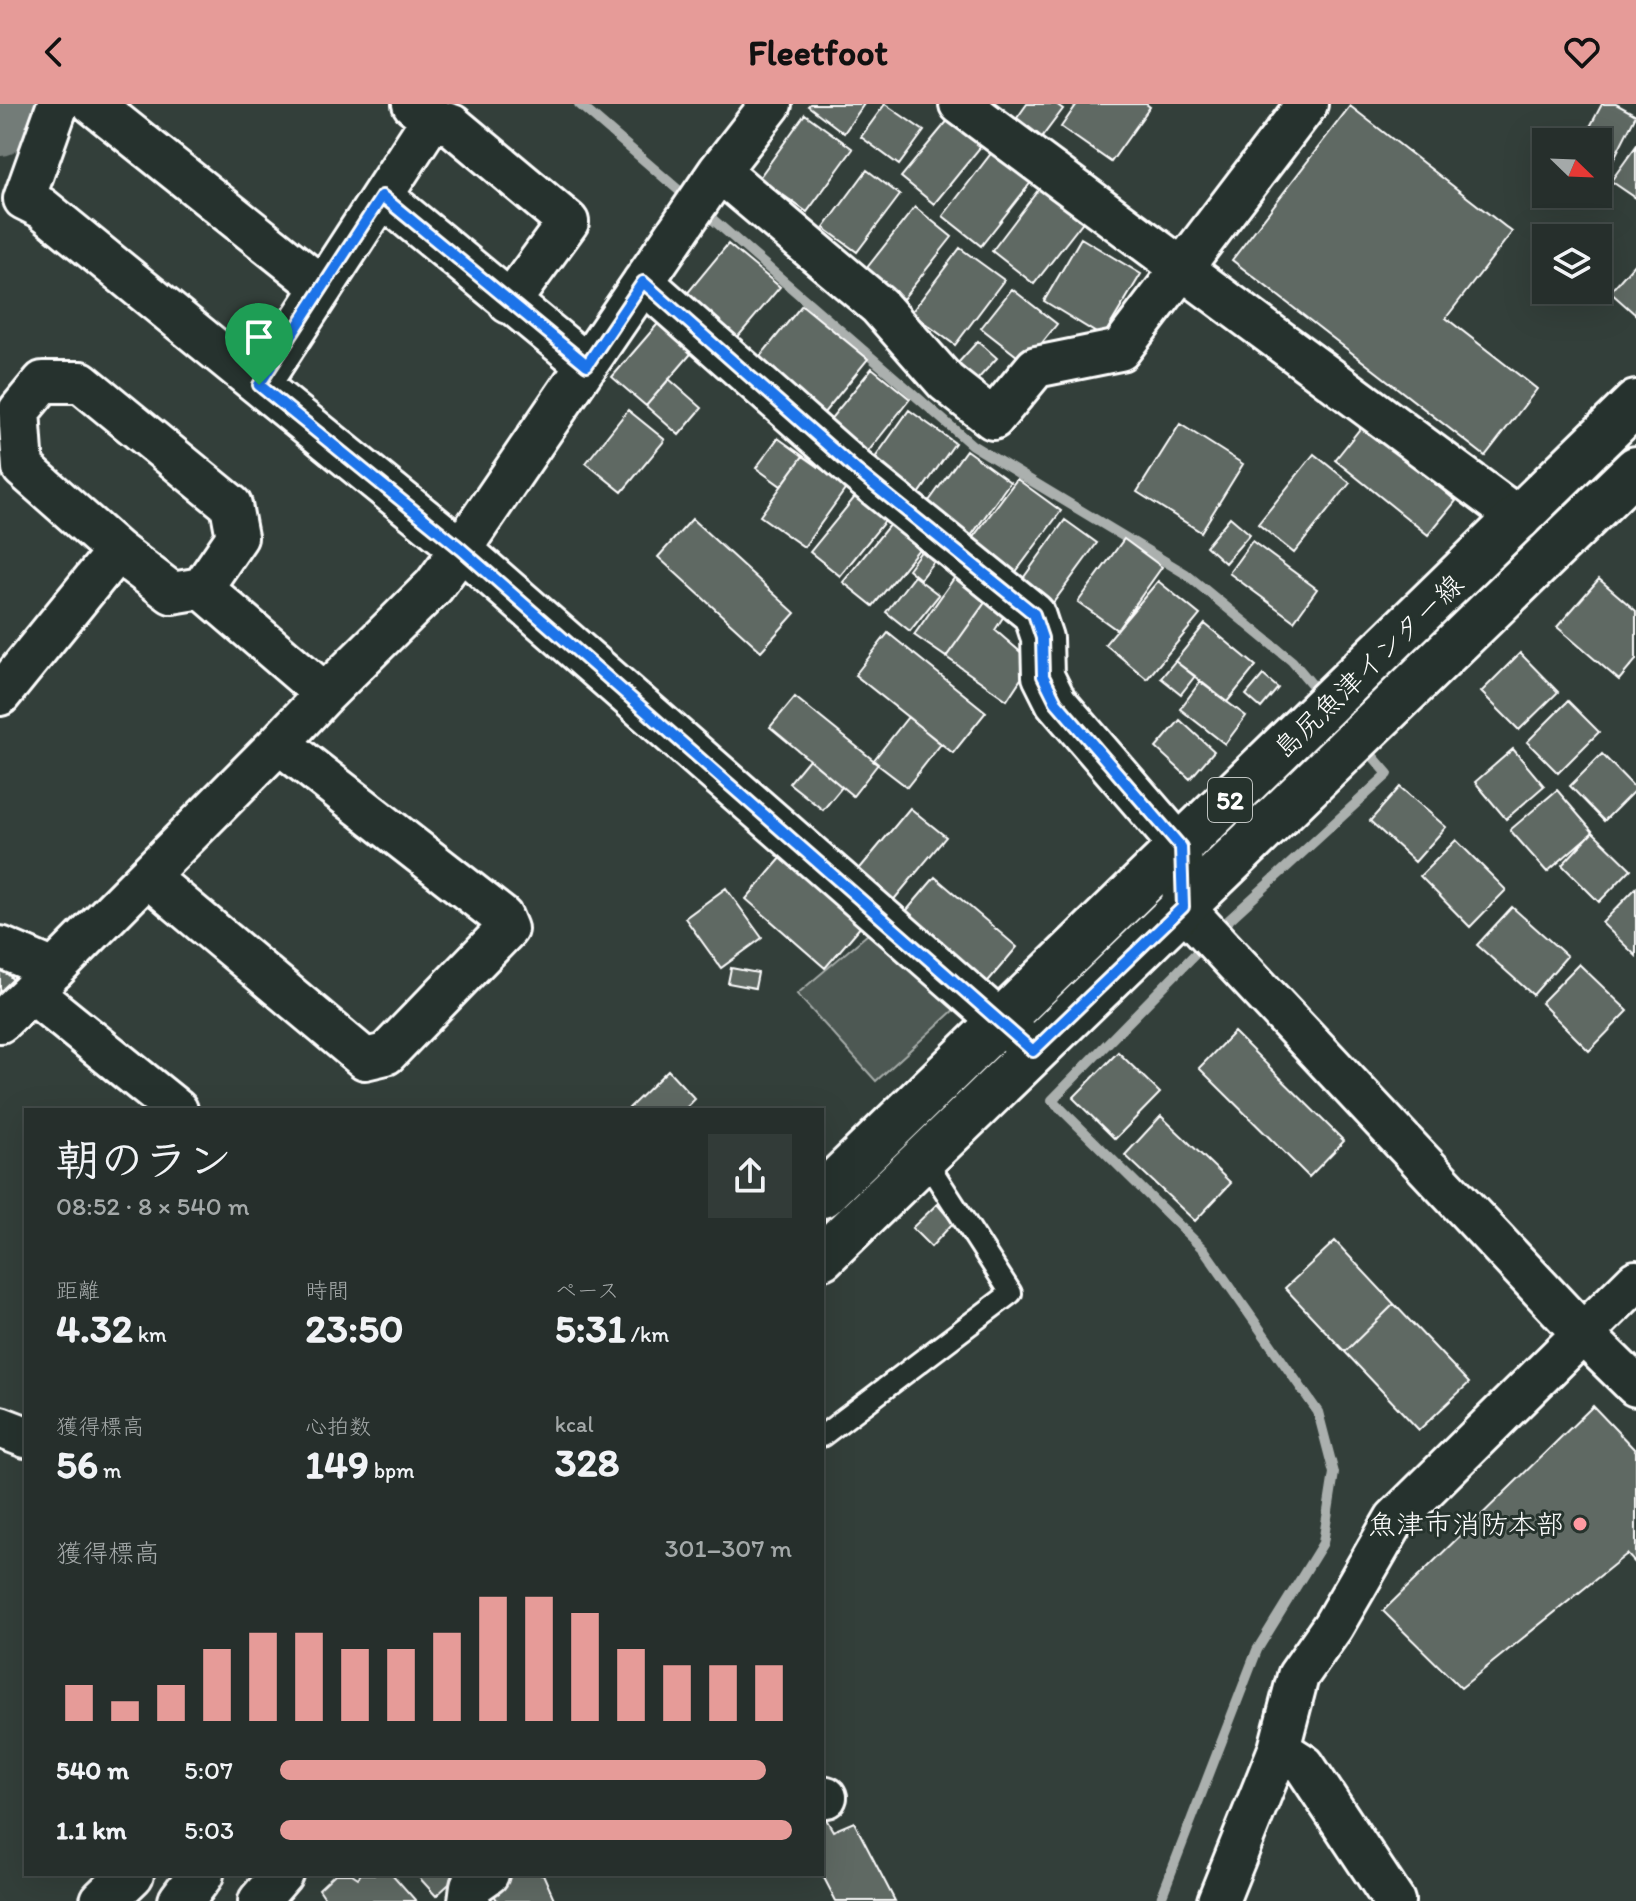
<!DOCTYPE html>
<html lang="ja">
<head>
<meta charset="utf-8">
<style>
  body { margin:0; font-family:Itim,"Klee One",sans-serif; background:#323b38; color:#f1f3f6; height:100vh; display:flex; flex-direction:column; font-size:30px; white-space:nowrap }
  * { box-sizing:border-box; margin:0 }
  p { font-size:26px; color:#a4a9a9 }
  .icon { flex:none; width:44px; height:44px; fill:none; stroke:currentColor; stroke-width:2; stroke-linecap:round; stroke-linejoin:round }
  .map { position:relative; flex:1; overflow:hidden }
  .panel { position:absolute; left:24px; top:1004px; width:800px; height:768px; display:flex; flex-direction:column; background:#262f2c; border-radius:0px; box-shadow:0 8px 32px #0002,0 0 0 2px #424a48 }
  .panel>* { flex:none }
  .needle { width:52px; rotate:113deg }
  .buttons { position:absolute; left:1532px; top:24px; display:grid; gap:16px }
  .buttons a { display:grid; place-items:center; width:80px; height:80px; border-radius:0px; background:#262f2c; box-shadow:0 8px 32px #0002,0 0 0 2px #424a48; font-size:40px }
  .pin { position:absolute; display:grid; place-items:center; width:68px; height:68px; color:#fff; margin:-82px -34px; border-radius:50% 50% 50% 0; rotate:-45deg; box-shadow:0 0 8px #0007 }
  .pin .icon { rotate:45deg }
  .round { display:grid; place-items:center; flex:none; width:84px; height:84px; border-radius:0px; background:#323b38 }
  .summary { display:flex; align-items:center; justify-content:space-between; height:136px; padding:0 32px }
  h1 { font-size:44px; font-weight:700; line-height:60px }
  .stats { display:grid; grid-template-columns:repeat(3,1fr); gap:12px; height:136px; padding:8px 32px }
  .stats div { display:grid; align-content:center }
  .stats b { font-size:40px; font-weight:700 }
  .stats small { font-size:22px; font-weight:400 }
  .stats p { font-size:22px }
  .chart { height:224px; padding:16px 32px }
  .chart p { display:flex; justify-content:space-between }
  .chart svg { width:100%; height:144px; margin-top:8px; stroke:#e69b98; stroke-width:6 }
  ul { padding:0 32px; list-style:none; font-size:26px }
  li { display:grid; grid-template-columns:128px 96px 1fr; align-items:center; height:60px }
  li i { height:20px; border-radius:10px; background:#e69b98 }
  header { display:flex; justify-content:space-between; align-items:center; height:104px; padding:0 32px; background:#e69b98; color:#111; font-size:36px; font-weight:700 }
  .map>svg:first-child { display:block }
</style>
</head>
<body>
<header><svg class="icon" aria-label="back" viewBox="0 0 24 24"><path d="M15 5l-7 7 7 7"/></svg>Fleetfoot<svg class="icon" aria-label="heart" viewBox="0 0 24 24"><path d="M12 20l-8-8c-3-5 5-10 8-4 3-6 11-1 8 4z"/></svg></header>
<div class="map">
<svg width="1636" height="1797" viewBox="0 0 1636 1797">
  <rect width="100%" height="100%" fill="#333f3a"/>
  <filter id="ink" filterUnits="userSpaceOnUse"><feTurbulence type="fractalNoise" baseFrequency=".0125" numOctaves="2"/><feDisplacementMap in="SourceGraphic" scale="16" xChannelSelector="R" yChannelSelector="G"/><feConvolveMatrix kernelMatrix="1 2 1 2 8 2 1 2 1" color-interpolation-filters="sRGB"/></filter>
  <g filter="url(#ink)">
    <path fill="#4d5853" stroke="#a6aca9" stroke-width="2" d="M868,830L956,904L876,977L797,890Z"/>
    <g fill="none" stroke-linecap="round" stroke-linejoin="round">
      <path stroke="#abb0ae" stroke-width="10" d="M579,0L690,96
        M702,106L972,341L1186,470L1292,557L1320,590
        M1218,826L1388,670L1364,642
        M1160,1797L1257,1546L1323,1439L1334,1369L1318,1308L1205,1147L1052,996L1207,838"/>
      <path stroke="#737b78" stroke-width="60" d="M0,22L8,0"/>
    </g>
    <path fill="#5f6964" stroke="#fff" stroke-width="2" d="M810,0H864L844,29L808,2Z
      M885,0L924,27L899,61L861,33Z
      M1027,0H1056L1063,5L1042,33L1017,14Z
      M1077,0H1146L1150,3L1111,58L1061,23Z
      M1602,0H1616L1636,11L1607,68L1598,62V38H1582Z
      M1350,2L1512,128L1446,214L1537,285L1485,352L1232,156Z
      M805,10L853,45L807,108L759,74Z
      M949,15L982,41L934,100L901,73Z
      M1636,42V94L1611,77Z
      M993,47L1032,77L981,142L943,112Z
      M867,66L900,91L857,148L824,124Z
      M1042,81L1085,115L1034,180L992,147Z
      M915,103L952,133L903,195L866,165Z
      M1081,134L1141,170L1103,233L1044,197Z
      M728,140L780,183L736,235L685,192Z
      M960,144L1004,176L955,241L911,209Z
      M1636,158V211L1610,188Z
      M1012,185L1057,220L1026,259L981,224Z
      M802,201L868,255L819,315L753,261Z
      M662,215L696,244L646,302L612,273Z
      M978,237L997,254L977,276L958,259Z
      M872,264L910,295L867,349L828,318Z
      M669,275L702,304L679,331L646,302Z
      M628,306L665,336L622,388L586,359Z
      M909,306L955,339L919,390L872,358Z
      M1180,320L1243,360L1201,428L1137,388Z
      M1363,321L1456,397L1428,431L1335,356Z
      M778,334L803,352L781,382L756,364Z
      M966,346L1010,378L968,436L924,404Z
      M1314,350L1350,379L1294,449L1258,420Z
      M803,352L847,383L804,443L760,412Z
      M1017,375L1061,407L1012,473L968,440Z
      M859,388L889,412L840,472L810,448Z
      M1230,413L1250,430L1225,459L1206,442Z
      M692,415L795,509L761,547L658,453Z
      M894,415L924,439L873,502L843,478Z
      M1065,416L1097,439L1050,503L1019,480Z
      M1124,435L1162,463L1117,526L1078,498Z
      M1252,437L1317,485L1294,517L1229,469Z
      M928,438L941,448L920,475L908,465Z
      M957,470L989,493L946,553L914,531Z
      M914,472L939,491L910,527L886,508Z
      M1599,475L1636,507V556L1619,576L1557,523Z
      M1158,477L1200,511L1147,575L1105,540Z
      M989,493L1007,507L995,526L1032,558L1007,596L946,553Z
      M1205,520L1256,562L1227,598L1175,557Z
      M888,529L986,608L953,649L855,571Z
      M1520,549L1558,588L1519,626L1481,588Z
      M1175,557L1195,572L1181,590L1161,574Z
      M1263,571L1278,584L1261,604L1246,591Z
      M1200,578L1246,612L1225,640L1180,605Z
      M795,593L878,660L853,692L770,623Z
      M1568,597L1599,628L1558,669L1527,638Z
      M908,613L941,640L907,683L873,657Z
      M1180,616L1214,647L1190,675L1156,644Z
      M1513,645L1544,682L1506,715L1475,678Z
      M1602,650L1636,685L1604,717L1570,682Z
      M809,655L842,683L823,706L789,679Z
      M1400,683L1446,723L1415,758L1370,717Z
      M1557,686L1593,728L1547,768L1510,726Z
      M910,704L946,733L891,799L856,769Z
      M1593,728L1631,765L1599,798L1562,761Z
      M1456,736L1506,786L1470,823L1420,772Z
      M782,753L862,821L825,864L746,795Z
      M935,773L1017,843L984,882L902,812Z
      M726,784L762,834L721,864L685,814Z
      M1636,784V852L1602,819Z
      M1512,803L1567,852L1533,891L1477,841Z
      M1579,860L1628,907L1589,947L1541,899Z
      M0,862L17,880L0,896Z
      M731,864L758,869L755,884L728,879Z
      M1234,928L1344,1037L1309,1073L1199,964Z
      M1118,948L1160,989L1115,1035L1073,994Z
      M668,966L695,995L684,1006H627Z
      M1161,1012L1231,1079L1195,1117L1125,1051Z
      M937,1100L953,1119L931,1143L912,1124Z
      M1335,1137L1394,1200L1345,1248L1285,1184Z
      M1394,1200L1469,1279L1419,1326L1345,1248Z
      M1593,1302L1636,1347V1460L1627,1450L1461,1584L1383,1507Z
      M822,1708L833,1727L854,1718L895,1797H836L822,1770Z
      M335,1770H352L358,1774L361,1770H392L416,1797H327L319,1785Z
      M416,1770H460L436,1792Z
      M510,1770H543L555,1797H497L490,1781Z"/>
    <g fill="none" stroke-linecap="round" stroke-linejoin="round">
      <defs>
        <path id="lane" d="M822,1332L1011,1189L924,1054"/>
        <path id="street" d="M58,0L24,95L42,104L259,281L432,15
          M93,0L322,183
          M413,0L432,15L452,21L568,118L509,199
          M771,0L719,67L461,445L1025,939
          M960,0L1520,415
          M719,67L879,202L946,278L993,315L1036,263L1120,246L1307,0
          M382,92L587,261
          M643,178L857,367L1034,510L1042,534L1043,572L1056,598L1181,743L1183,803L1582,1229L1636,1282
          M259,281L461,445L434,482L325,590
          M0,591L117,447
          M147,772L365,955L386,950L507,825L502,813L279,639L325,590L202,484L237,433L231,401L81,278H43L19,307L23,364L117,447L172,489L202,484
          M0,843L54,866L279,639
          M31,888L177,1006
          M0,918L49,871
          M0,1323L26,1333
          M1279,1645L1304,1661L1394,1797
          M822,1692L826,1693
          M259,1797L282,1770
          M469,1797L471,1782L488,1770
          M1218,1797L1279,1645L1298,1572L1333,1522L1395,1415L1636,1177"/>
        <path id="primary" d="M822,1091L1636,299
          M822,1153L1636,365
          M103,1797L131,1770"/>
        <path id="highway" d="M181,1797L201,1770"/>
      </defs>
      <use href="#lane" stroke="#fff" stroke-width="26"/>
      <use href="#street" stroke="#fff" stroke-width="46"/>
      <use href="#primary" stroke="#fff" stroke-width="50"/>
      <use href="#highway" stroke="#fff" stroke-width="50"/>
      <use href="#lane" stroke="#26332d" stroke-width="20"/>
      <use href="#street" stroke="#26332d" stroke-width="40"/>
      <use href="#primary" stroke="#26332d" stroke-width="44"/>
      <use href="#highway" stroke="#26332d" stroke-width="44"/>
    </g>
  </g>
  <g fill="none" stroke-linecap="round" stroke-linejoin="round" filter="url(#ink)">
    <defs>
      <path id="route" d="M382,92L587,261L643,178L857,367L1034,510L1042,534L1043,572L1056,598L1181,743L1183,803L1033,947L461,445L259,281Z"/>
    </defs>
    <use href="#route" stroke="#fff" stroke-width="16"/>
    <use href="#route" stroke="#1a73e8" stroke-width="10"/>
  </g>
  <circle fill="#ff9aa2" stroke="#26332d" stroke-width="3" cx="1580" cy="1420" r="8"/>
  <g text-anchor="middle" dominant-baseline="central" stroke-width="6" stroke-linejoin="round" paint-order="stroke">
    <rect fill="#26332d" stroke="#bec2c0" stroke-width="2" x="1208" y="674" width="44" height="44" rx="6"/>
    <g font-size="26" font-weight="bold" fill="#fff">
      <text x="1230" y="696">52</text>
    </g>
    <g font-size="28" fill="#fff" stroke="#26332d">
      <text transform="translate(1368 562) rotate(-44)">島尻魚津インター線</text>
    </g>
    <g font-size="28" fill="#fff" stroke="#26332d" text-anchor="end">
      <text x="1564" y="1420">魚津市消防本部</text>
    </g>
  </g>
</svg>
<div class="buttons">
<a><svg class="needle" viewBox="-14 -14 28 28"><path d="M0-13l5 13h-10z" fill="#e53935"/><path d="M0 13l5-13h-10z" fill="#a4a9a9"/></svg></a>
<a><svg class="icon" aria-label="layers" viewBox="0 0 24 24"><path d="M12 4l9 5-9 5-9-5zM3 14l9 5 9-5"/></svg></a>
</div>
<div class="pin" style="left:259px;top:281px;background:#1e9e55"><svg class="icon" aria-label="arrive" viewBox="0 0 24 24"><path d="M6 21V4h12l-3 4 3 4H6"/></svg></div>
<section class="panel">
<div class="summary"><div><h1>朝のラン</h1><p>08:52 · 8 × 540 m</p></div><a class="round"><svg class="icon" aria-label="share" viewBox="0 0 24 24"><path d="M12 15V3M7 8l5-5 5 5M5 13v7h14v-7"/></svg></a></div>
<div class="stats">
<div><p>距離</p><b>4.32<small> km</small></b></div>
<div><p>時間</p><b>23:50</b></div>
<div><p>ペース</p><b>5:31<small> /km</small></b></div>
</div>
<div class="stats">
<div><p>獲得標高</p><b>56<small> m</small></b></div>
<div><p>心拍数</p><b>149<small> bpm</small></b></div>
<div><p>kcal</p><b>328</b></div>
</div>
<div class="chart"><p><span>獲得標高</span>301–307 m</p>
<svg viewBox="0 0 160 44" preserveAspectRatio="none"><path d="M5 44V33M15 44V38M25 44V33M35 44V22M45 44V17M55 44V17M65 44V22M75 44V22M85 44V17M95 44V6M105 44V6M115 44V11M125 44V22M135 44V27M145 44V27M155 44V27"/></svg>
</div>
<ul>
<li><b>540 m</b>5:07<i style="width:95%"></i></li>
<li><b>1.1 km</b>5:03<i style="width:100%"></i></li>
</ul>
</section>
</div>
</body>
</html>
